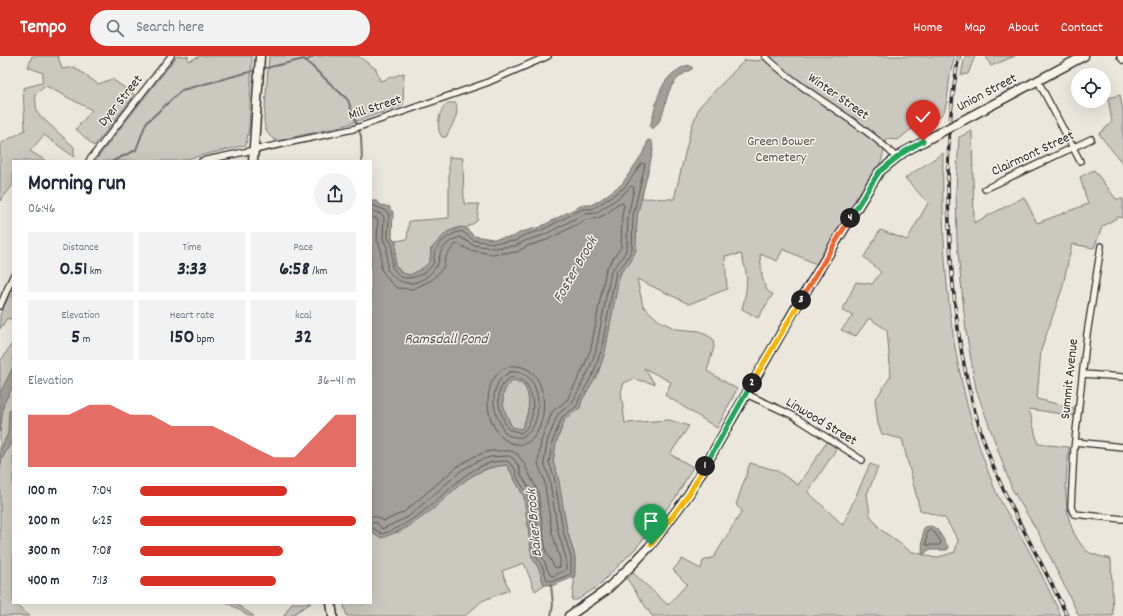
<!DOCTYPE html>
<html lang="en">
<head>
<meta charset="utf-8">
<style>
  body { margin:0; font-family:Dekko,sans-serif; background:#f2f2f3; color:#1f2937; height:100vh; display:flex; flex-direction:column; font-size:15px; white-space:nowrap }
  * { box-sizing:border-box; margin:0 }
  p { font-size:13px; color:#747a83 }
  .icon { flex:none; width:22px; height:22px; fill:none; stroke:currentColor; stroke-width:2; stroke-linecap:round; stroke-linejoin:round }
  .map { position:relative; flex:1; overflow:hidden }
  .panel { position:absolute; left:12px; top:104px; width:360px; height:444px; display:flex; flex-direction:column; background:#fff; border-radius:0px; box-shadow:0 4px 16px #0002 }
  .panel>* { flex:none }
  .buttons { position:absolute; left:1071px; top:12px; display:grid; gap:8px }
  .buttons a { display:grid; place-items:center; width:40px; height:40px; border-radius:50%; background:#fff; box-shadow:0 4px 16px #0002; font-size:20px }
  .pin { position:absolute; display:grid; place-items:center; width:34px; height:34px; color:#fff; margin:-41px -17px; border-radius:50% 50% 50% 0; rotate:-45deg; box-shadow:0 0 4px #0007 }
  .pin .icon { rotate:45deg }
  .km { position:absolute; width:20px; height:20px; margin:-10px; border-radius:50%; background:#222; color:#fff; font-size:11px; line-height:20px; text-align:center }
  .round { display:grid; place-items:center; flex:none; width:42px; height:42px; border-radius:21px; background:#f2f2f3 }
  .summary { display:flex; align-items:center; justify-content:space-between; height:68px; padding:0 16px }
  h1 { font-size:22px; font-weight:700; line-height:30px }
  .stats { display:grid; grid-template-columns:repeat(3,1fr); gap:6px; height:68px; padding:4px 16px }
  .stats div { display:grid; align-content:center; border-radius:0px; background:#f2f2f3; text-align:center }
  .stats b { font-size:20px; font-weight:700 }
  .stats small { font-size:11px; font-weight:400 }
  .stats p { font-size:11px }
  .chart { height:112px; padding:8px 16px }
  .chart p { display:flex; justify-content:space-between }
  .chart svg { width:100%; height:72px; margin-top:4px; fill:#d93025; opacity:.7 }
  ul { padding:0 16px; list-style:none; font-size:13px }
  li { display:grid; grid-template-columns:64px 48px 1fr; align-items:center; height:30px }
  li i { height:10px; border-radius:5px; background:#d93025 }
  header { display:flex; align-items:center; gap:24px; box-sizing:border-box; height:56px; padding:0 20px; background:#d93025; color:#fff }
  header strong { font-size:19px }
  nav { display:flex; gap:22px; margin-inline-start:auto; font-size:14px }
  .search { width:280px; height:36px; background:#f2f2f3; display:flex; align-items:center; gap:10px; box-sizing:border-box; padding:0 14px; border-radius:22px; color:#747a83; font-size:15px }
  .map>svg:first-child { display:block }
</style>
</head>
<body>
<header>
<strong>Tempo</strong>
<div class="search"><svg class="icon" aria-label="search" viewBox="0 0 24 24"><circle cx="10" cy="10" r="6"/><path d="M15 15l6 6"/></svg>Search here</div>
<nav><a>Home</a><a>Map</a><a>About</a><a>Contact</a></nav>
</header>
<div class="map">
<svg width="1123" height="560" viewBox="0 0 1123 560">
  <rect width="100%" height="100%" fill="#ebe7dd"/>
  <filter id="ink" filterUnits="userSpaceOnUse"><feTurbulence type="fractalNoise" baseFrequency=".025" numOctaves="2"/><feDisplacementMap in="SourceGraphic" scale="8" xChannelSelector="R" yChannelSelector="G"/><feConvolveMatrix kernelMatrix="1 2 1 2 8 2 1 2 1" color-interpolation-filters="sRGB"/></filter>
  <g filter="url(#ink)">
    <path fill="#cbc8bf" stroke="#7b7a75" d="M32,0H58L62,13L74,11L98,28L112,23L135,39L94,90L76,73L92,54L46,30L35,38L37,57L74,91V101L44,79L30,95L46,105H13V129L0,145V88L25,74L23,32L42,27L43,17L28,11Z
      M177,0H188V5L201,0H252L249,72L246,89L178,105H95Z
      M269,0H358L376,13L380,25L404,17L403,49L346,69L277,85C268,80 265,75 264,64Z
      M768,0H955L950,18L947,45L944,56L938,62L910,74L898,84L887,83L881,106L868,123L816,208L783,193L777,205L760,198L762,221L767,235L773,238L758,262L742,253C748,230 749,221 741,198L725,200L727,233L689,248L637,223L643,250L658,264L676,273L700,275L713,283L714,291L707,315L737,333L717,372L665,339L671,326L644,312L655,328L633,323L624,327L621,336L625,367L669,364L689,370L670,398L693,411L676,441L637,491L597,531L577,544H572L575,518V501L567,474L553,406L556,387L565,363L580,352L582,344L598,317L605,296L616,231L636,177L637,161L641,142L674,143L691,73L699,51L745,4L758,5Z
      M965,0H975L968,18L961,19Z
      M986,0H1015L991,10Z
      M1120,39L1123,56V108L1099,78L1112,66L1108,42Z
      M448,47H456C460,60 451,70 446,81H442C435,73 439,52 448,47Z
      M972,75L974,167L1024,141L1037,167L1088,148L1080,121L1094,114L1116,143H1123V162L1118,161L1102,171L1094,192L1072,188L1062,233L1041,294L1037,343L1074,352L1075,360L1029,353L1038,388L1069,391C1066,426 1059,468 1087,495C1092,499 1104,501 1111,503L1113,560H1079L1039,478L1012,433L976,333L966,275L957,186L956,133L959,81Z
      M943,97C941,214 950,321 994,431C1001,449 1013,465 1022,482C1036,507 1049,533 1061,560H652L627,523L633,517L668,549L687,528L673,514L682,503L701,513L703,505L714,501L742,455L736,449L750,407L776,414L798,429L827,386L837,392L808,436L843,469L870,408L878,411L867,438L870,459L880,473L910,495L935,502L955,496L958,484L945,462L920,454L902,383L882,378L878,368L875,344L891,320L887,274L869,262L856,280L841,274L853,259L842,255L856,226L872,228L881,216L864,201L880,174L907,184L928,147L905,122Z
      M449,101L463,102L464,148H479L477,165L466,172L459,171L447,176L431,193L430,205L423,212L410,219L402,217L395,209L396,185L407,183L409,165L449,162Z
      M13,231V264L7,262L0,273V259Z
      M13,286V547L30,560H0V306Z
      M513,324C535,328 530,359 521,373L512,371C504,355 496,337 513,324Z
      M507,409L524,441L532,501L539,513L544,529L535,535L524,507L502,515L509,534L482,545L465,560H347L343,547H371V472L375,479C383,478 392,478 399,476C407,473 414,467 420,462C450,440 468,412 507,409Z
      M228,547H234L254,560H249Z
      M292,547H311L290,560H284Z"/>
    <path fill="#a29f98" stroke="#72716c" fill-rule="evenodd" d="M688,9L692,11V13C657,30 673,53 653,73L650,71C658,44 658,20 688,9Z
      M648,84L652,85L653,95L637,161L636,194L630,207L620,217L605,296L598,317L582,344L580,352L565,363L556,387L553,406L558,419L567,474L575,501L574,521L554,529H544L539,513L532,501L524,441L507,409C472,411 458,432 433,453C417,466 401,475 382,482L375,479L371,472V145H377L381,149L390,151V155H393L392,182L396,185L395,209L402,217L410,219L423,212L430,205L431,193L447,176L462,171L466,172L474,180L493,183L513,181L521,176L540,171L582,149H591L600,144L622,128L645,94ZM513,324C535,328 530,359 521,373L512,371C504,355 496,337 513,324Z
      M13,311V330L4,347L0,376V337Z
      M12,353L13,383L2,403L0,414V395L8,377L9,355Z
      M931,470L937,473L949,492L947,494H928L924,499L922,498L923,474L925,471Z"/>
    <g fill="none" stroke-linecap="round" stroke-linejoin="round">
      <path stroke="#5b5957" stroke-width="1" d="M371,149L385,154L389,159L388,182L392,188V211L400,221C412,224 426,219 433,208C435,204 433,199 435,195C440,185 452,177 462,175L473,184L493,187L515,185L522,180L542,174L582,153H592L602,147L625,131L642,107L645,108L633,160L632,193L626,205L616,216L601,295L594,316L579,343L577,350L562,361L552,387L549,407L554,420L563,475L571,502V518L553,525L547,524L543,512L536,500L528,440L517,421L515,413L508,405C473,404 455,430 430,450C415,462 401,472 382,478L371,471
        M371,154L381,158L384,161L383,183L387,191V213C401,234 422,230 436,211C439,207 438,203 440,199C442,190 452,183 460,181L473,189L493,192L515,190L525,185L544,179L584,158L596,157L621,140L631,130L634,132L628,160L627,192L622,202L611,215L596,294L589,314L572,347L558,358L547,386L544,407L549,421L558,476L566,502V514L553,520L550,519L541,498L533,438L521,419L519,411L514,403L509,400L490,401L478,405L462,414L408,461L382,473L377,467L371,466
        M371,160L378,164L377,184L381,193V213L391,227L397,232L413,233L432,224L443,212L446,200L455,189L459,188L469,194L491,198L517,196L527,190L547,184L585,164L598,162L609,156L617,148L622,147L624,149L622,159L621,191L606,213L591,292L584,311L567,344L552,356L541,385L538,408L544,423L552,477L560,503V511L555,512L546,496L538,436L524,407L517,398L511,395H490L475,400L458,410L404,456L384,465L377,461L371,460
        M510,310C555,305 550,383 523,388C486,393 473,321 510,310Z
        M510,316C549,310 544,387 515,381C512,380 508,380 506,378C503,375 502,370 500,367C491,350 490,326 510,316Z
        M512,321C538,322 538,368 521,377L508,373C499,356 491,332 512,321Z
        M930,474L935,477L941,486L940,489H926L927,476Z"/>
      <path stroke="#72716c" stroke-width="2" d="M306,5L314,0
        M262,13L304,3L348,44L361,80L362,105
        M113,105L136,94L146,67L182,34L257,14
        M551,560L553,549L551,528"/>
      <defs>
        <path id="street" d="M765,0C805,39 857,62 896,101
          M1120,0L1123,4
          M1038,25L1080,105
          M89,105L171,0
          M202,105L353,73L486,27L548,0
          M985,133L1091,83
          M1101,190L1087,278L1074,393L1071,451L1074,458L1123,463
          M0,250L13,220
          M1083,318L1123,321
          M746,338L792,359L862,404
          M1075,386L1123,391"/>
        <path id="secondary" d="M956,68L1084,0
          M253,105L260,0
          M331,547L333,560
          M569,560L605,535L632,509L651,489L689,438L798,248L879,116L904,96L943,75"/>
      </defs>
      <use href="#street" stroke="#2b2b2b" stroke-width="8"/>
      <use href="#secondary" stroke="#2b2b2b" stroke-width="11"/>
      <use href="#street" stroke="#f7f3e8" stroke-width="5.5"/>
      <use href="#secondary" stroke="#f7f3e8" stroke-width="8"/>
      <defs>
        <path id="rail" d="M959,0C947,62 946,124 950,187C954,262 964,334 991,405C1012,459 1044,508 1067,560"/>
      </defs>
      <use href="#rail" stroke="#2b2b2b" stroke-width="3.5"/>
      <use href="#rail" stroke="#f7f3e8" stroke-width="2" stroke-dasharray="6" stroke-linecap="butt"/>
      <defs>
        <path id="secondary-bridge" d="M943,75L956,68"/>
      </defs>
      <use href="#secondary-bridge" stroke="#2b2b2b" stroke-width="11" stroke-linecap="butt"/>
      <use href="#secondary-bridge" stroke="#f7f3e8" stroke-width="8"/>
    </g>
  </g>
  <g fill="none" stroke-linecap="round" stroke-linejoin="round" filter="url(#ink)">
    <defs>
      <path id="split-1" d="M651,489L689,438L705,410"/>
      <path id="split-2" d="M705,410L752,327"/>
      <path id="split-3" d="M752,327L801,244"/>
      <path id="split-4" d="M801,244L850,162"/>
      <path id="split-5" d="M850,162L879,116L904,96L923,85"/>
    </defs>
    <use href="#split-1" stroke="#fff" stroke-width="8"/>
    <use href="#split-2" stroke="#fff" stroke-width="8"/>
    <use href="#split-3" stroke="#fff" stroke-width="8"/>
    <use href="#split-4" stroke="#fff" stroke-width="8"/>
    <use href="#split-5" stroke="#fff" stroke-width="8"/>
    <use href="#split-1" stroke="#f5b400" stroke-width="5"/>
    <use href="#split-2" stroke="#22a559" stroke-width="5"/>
    <use href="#split-3" stroke="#f5b400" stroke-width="5"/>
    <use href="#split-4" stroke="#f0652b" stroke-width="5"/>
    <use href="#split-5" stroke="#22a559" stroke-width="5"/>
  </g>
  <g text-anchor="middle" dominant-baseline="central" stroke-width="3" stroke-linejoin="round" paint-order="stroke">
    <g font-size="14" fill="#2b2b2b" stroke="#f7f3e8">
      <text transform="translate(987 37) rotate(-28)">Union Street</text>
      <text transform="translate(838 41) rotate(35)">Winter Street</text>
      <text transform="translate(121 45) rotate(-51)">Dyer Street</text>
      <text transform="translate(375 52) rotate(-18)">Mill Street</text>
      <text transform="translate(1033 98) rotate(-25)">Clairmont Street</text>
      <text transform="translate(1070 323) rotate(-84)">Summit Avenue</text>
      <text transform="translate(821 366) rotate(31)">Linwood Street</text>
    </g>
    <g font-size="14" fill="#535250" stroke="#f7f3e8">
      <text x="781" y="86">Green Bower<tspan x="781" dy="16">Cemetery</tspan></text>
    </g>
    <g font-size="15" font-style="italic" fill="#555451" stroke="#f7f3e8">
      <text transform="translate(576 214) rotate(-60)">Foster Brook</text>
      <text x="446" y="284">Ramsdall Pond</text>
      <text transform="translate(535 467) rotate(-95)">Baker Brook</text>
    </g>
  </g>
</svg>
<div class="buttons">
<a><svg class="icon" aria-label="locate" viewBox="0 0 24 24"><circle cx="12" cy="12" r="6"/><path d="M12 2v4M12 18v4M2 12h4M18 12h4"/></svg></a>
</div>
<div class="pin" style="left:651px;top:489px;background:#1e9e55"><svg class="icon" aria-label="arrive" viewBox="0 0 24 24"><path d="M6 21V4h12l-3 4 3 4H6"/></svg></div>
<div class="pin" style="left:923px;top:85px;background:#d93025"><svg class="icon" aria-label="check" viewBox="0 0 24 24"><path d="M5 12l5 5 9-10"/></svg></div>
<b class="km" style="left:705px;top:410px">1</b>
<b class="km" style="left:752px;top:327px">2</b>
<b class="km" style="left:801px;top:244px">3</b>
<b class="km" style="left:850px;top:162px">4</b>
<section class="panel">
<div class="summary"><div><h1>Morning run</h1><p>06:46</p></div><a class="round"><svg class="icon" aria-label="share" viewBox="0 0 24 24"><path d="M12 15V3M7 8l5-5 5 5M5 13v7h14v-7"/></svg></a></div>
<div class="stats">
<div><p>Distance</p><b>0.51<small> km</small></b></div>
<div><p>Time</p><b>3:33</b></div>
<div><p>Pace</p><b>6:58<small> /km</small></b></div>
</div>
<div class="stats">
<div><p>Elevation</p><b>5<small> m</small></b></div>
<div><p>Heart rate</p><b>150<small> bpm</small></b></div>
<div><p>kcal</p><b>32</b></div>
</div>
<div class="chart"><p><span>Elevation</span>36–41 m</p>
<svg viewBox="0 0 160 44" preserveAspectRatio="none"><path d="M0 44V12L10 12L20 12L30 6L40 6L50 12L60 12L70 19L80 19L90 19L100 25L110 32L120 38L130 38L140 25L150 12L160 12V44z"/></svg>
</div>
<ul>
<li><b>100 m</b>7:04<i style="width:68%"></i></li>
<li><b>200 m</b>6:25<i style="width:100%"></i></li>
<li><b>300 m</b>7:08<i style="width:66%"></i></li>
<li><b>400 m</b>7:13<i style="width:63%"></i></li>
</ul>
</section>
</div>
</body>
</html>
